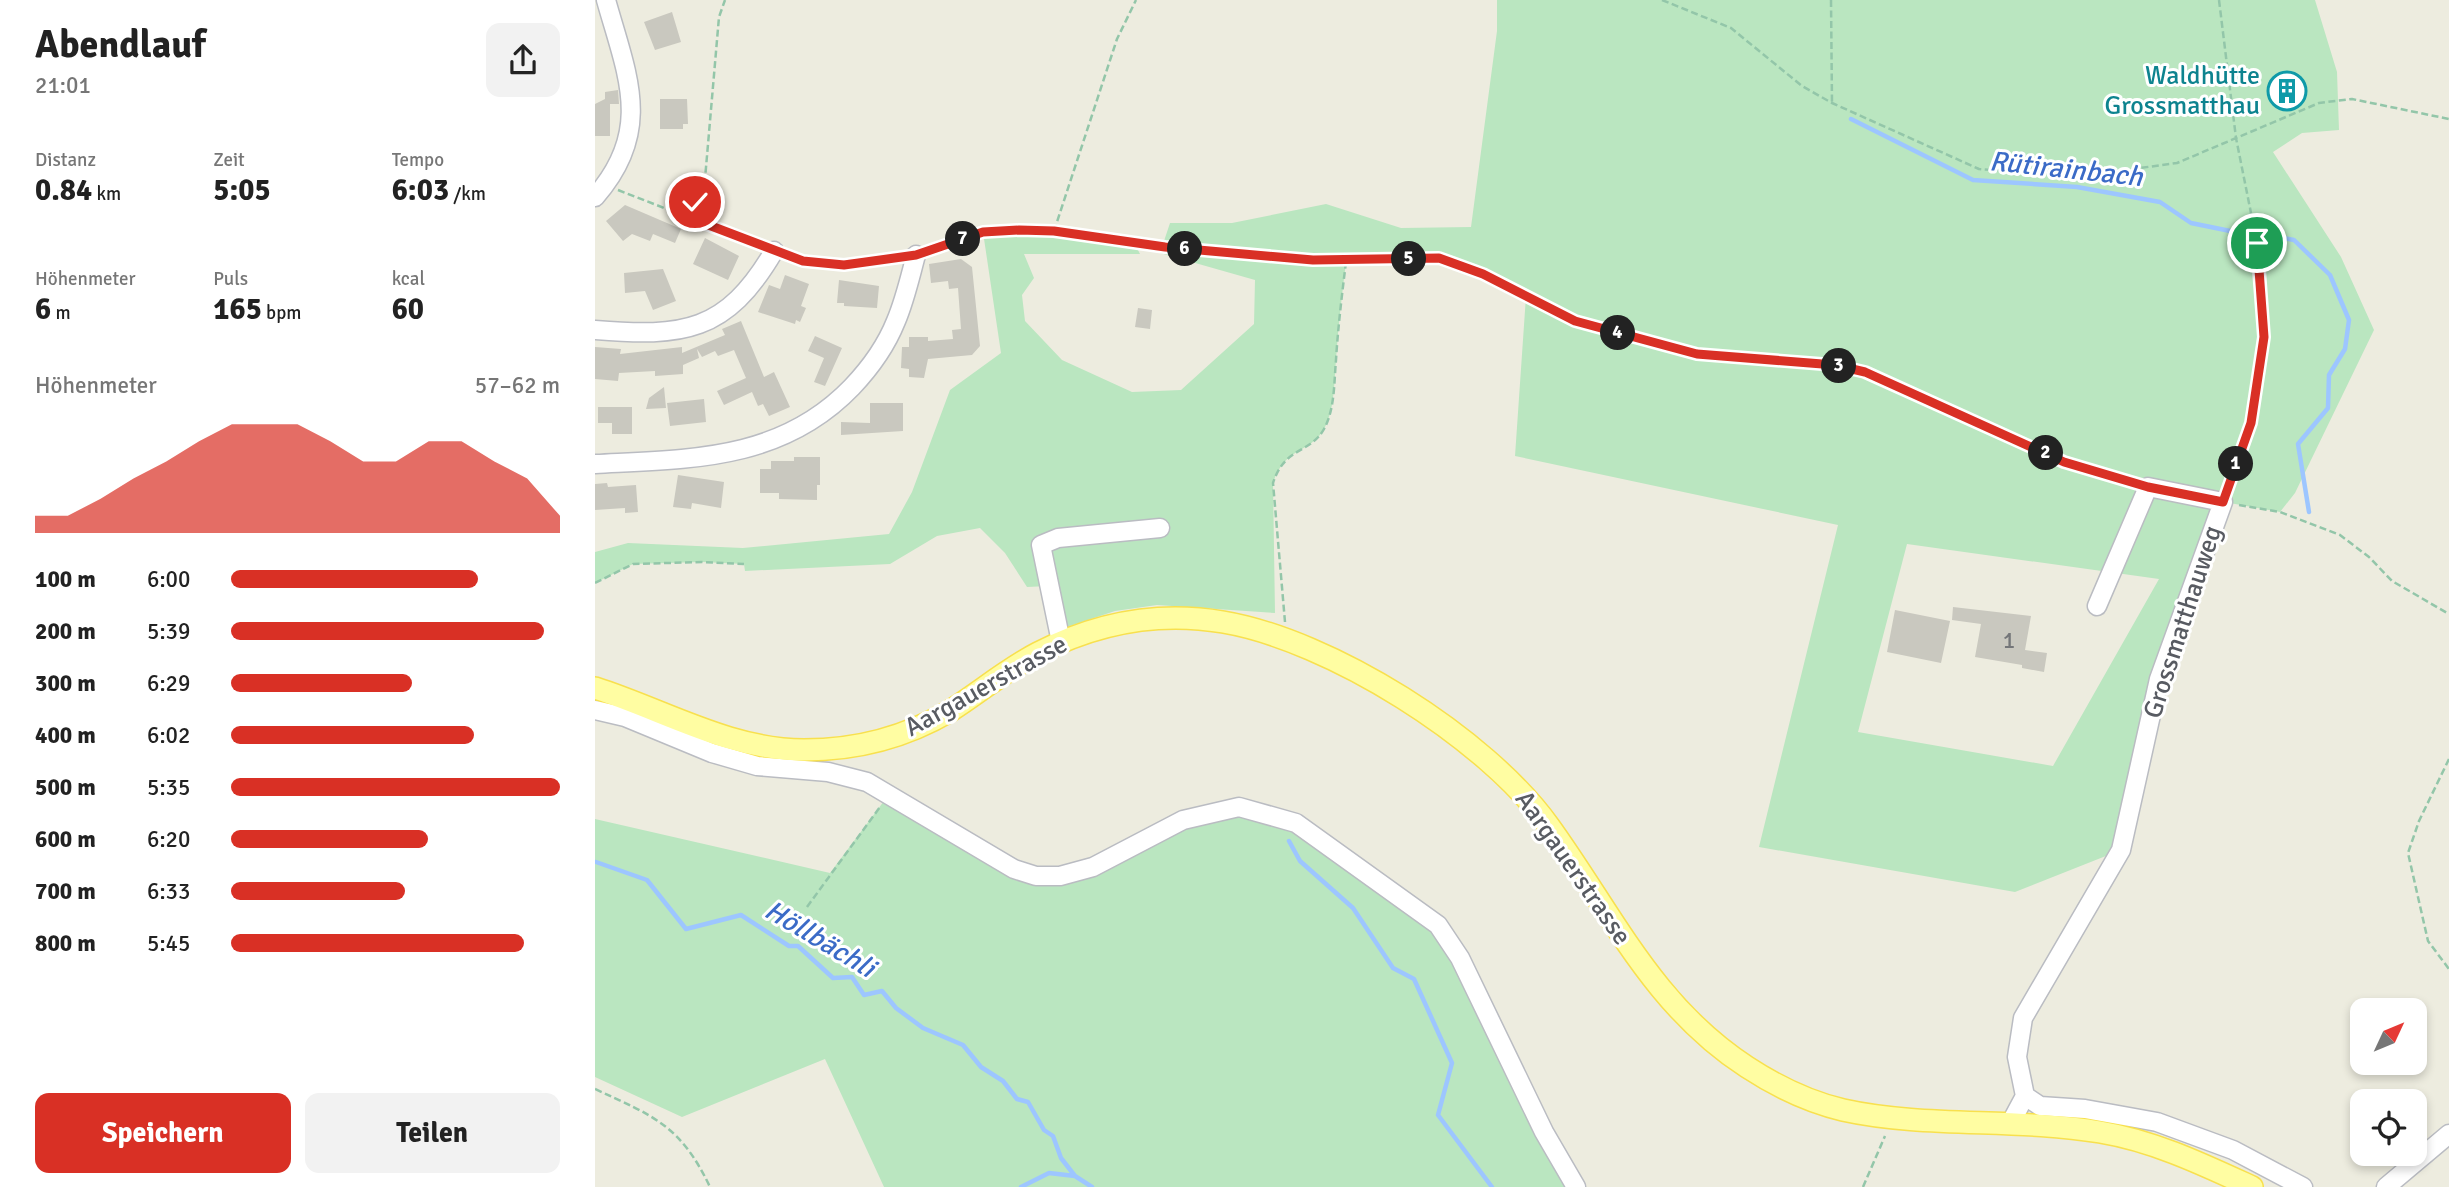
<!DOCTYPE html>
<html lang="de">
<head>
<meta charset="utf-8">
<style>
  body { margin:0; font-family:Signika,sans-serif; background:#f2f2f2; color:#222; height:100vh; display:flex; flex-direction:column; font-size:26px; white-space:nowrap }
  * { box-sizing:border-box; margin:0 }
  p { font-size:23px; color:#767676 }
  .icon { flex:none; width:38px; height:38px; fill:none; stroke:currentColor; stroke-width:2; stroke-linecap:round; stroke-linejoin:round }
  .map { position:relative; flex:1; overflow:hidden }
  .sheet { display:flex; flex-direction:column; background:#fff; width:595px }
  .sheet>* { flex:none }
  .needle { width:46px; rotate:46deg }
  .controls { position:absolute; left:1755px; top:998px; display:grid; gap:14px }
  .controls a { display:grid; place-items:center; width:77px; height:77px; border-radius:14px; background:#fff; box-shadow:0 4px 10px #0003; font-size:35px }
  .pin { position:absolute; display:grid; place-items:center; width:60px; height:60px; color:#fff; margin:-30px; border:4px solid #fff; border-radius:50%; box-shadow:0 2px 7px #0007 }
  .km { position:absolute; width:35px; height:35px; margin:-18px; border-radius:50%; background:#222; color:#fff; font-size:19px; line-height:35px; text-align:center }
  .round { display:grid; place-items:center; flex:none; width:74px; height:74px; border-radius:14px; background:#f2f2f2 }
  .summary { display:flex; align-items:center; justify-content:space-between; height:119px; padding:0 35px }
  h1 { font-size:38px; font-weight:800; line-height:52px }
  .stats { display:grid; grid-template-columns:repeat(3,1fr); gap:10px; height:119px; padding:7px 35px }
  .stats div { display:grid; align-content:center }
  .stats b { font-size:30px; font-weight:800 }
  .stats small { font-size:19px; font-weight:400 }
  .stats p { font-size:19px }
  .chart { height:196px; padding:14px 35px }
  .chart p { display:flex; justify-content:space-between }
  .chart svg { width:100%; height:126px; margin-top:7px; fill:#d93025; opacity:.7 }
  .cta { display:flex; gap:14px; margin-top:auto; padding:14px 35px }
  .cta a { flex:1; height:80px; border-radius:14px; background:#d93025; color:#fff; font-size:28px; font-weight:800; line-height:80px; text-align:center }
  .cta a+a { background:#f2f2f2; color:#222 }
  ul { padding:0 35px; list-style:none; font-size:23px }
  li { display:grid; grid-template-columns:112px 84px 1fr; align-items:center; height:52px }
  li i { height:18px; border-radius:9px; background:#d93025 }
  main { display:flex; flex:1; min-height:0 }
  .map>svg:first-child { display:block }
</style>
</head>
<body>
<main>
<section class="sheet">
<div class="summary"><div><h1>Abendlauf</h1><p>21:01</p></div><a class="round"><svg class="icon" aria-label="share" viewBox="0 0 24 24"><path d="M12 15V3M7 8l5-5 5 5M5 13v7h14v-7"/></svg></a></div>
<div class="stats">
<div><p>Distanz</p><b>0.84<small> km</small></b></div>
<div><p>Zeit</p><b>5:05</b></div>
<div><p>Tempo</p><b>6:03<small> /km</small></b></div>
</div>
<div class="stats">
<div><p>Höhenmeter</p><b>6<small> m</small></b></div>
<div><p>Puls</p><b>165<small> bpm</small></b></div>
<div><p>kcal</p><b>60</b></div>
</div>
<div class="chart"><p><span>Höhenmeter</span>57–62 m</p>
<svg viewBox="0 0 160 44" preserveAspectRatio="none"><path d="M0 44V38L10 38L20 32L30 25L40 19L50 12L60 6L70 6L80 6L90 12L100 19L110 19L120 12L130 12L140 19L150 25L160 38V44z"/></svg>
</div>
<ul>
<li><b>100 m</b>6:00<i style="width:75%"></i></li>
<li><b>200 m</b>5:39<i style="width:95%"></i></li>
<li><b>300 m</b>6:29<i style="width:55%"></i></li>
<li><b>400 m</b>6:02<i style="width:74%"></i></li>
<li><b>500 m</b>5:35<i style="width:100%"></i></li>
<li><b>600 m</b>6:20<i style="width:60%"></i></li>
<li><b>700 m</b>6:33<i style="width:53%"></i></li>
<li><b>800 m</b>5:45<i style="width:89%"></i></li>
</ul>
<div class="cta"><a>Speichern</a><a>Teilen</a></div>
</section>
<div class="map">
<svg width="1854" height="1187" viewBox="0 0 1854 1187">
  <rect width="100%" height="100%" fill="#edecdf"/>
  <path fill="#bae6c0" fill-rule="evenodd" d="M902,0H1720L1742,72L1744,130L1707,133L1678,152L1746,257L1779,330L1700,493L1685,512L1629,502L1564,679L1526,850L1420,892L1164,847L1243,525L920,456L931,296L888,273L844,258L751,262C747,295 743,327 741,360C739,382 740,409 729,429C715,454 690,446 678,483L680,613L562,605L520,611L469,628L453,586L432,587L410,553L385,528L342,536L295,564L150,571L149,564L107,562L38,564L0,583V552L33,543L148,548L294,534L317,492L355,390L406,353L388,232L459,231L539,242L545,254H429L439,278L427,295L430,321L467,360L537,392L586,390L659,324L660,280L565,253L575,223H637L731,204L806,228L876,227L902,31ZM1312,544L1564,579L1458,766L1263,732Z
    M295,793L419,869L465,876L588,820L644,807L701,823L843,925L981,1187H289L230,1059L87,1117L0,1077V819L235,873Z"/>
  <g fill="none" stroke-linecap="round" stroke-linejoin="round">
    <path stroke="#9dc6ff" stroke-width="4.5" d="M1256,119L1378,180L1482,187L1565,202L1596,223L1645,233
      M1672,235L1699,240L1735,275L1754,320L1750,349L1734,375L1733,408L1703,444L1714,512
      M694,841L705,861L758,908L798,968L819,979L857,1063L843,1115L897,1187
      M1,862L52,880L91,929L146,915L194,946H203L238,978L257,977L269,995L287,991L301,1008L328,1028L368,1045L386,1067L408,1081L422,1099L433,1102L449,1130L458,1136L466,1158L480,1176L497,1187
      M426,1187L454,1173L480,1176"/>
  </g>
  <path fill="#c9c8bf" d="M77,12L86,42L60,50L49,22Z
    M23,90L24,104H15V136H0V104L10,99V92Z
    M65,99H92L93,124H88V129H65Z
    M30,205L86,229L80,243L58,234L55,241L37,234L28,241L11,221Z
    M110,238L144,256L133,280L98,264Z
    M366,259L377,267L385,346L377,355L333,359L329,378L314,377V369L306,368L307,347H314V337H333V341L358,339L357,330L366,329L363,288L354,289L353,281L336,283L334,264Z
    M68,269L81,301L58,310L50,291L30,293L29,273Z
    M190,275L214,284L206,306L211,308L205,322L201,320L200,324L163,312L174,285L185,289Z
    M244,280L284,286L282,308L249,306V303H242Z
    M543,308L557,310L555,329L540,327Z
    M146,321L169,377L179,372L195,407L174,416L168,404L163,406L157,392L129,405L122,391L151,378L139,350L123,356L120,351L107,357L102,349L104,358L88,365V374L60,376V371L24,373L23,381L0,379V347L26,349L25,354L87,347V353L130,335L127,329Z
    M220,336L247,348L230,386L219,382L229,358L213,351Z
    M69,387L71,408L51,409L54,398Z
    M109,399L111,422L75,426L72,403Z
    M275,403H308V431L246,435V422L275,423Z
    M3,407H37V434H17V423H3Z
    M199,457H225V485H222V500L184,499V493H165V469H176V461H199Z
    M83,475L129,482L126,508L97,503L96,509L78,507Z
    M12,483L13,487L41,485L43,512L30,513V508L0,510V484Z
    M1358,607L1436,616L1430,650L1452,653L1449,672L1427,668V665L1380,657L1386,624L1357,620Z
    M1300,610L1355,621L1346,663L1292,652Z"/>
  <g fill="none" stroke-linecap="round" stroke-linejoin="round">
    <defs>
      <path id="minor" d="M0,197C59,130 32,75 11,0
        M0,330C88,337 131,333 179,251
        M0,464C95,459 186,461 257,387C276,367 291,346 301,321C310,300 315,277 321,255
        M466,642L446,545L463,538L565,528
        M0,710L30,717L117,753L162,766L233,772L272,782L419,869L441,876H465L498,867L588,820L644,807L701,823L843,925L865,958L949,1132L981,1187
        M1430,1096L1445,1106L1490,1109L1562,1122L1638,1150L1708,1187
        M1415,1124L1430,1096L1422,1057L1428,1018L1526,850L1564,679L1628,502L1553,487L1502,606
        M1791,1187L1854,1134"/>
      <path id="major" d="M0,688C69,710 135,750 209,750C261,750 311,737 355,711C385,692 412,669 443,653C501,623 563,611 628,622C735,640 891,738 954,826C1017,913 1058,1006 1152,1067C1181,1086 1214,1102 1248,1110C1329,1128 1422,1118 1505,1132C1559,1141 1607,1164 1657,1187"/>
    </defs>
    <use href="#minor" stroke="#babcc2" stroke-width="21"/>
    <use href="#major" stroke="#f8e04e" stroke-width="24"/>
    <path stroke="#93c6a9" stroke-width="2.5" stroke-dasharray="7 3.5" stroke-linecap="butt" d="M1067,0L1136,28L1207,86L1237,103L1384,169L1486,176L1582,163L1724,103L1757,99L1854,119
      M1236,0L1237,103
      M1624,0L1641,138L1662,243L1669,337L1655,423L1633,487
      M23,190L164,245
      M82,213L100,202L110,179L124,17L130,0
      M459,231L522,39L541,0
      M334,250L388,232L424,230L459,231L570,247L718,260L844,258L888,273L980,321L1102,354L1240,365L1270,372L1469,462L1537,482
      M193,256C230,269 266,262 304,257
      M1644,505L1685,512L1745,535L1774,557L1797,581L1854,614
      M0,583L38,564L107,562L149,564
      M690,622L678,483C690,446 715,454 729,429C740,409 739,382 741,360C743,327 747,294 751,262
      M1854,759L1824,821L1813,853L1833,941L1854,969
      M212,907L285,807
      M0,1089C59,1116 86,1126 115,1187
      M1268,1187L1290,1136"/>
    <use href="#minor" stroke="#fff" stroke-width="18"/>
    <use href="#major" stroke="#fffda2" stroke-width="21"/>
  </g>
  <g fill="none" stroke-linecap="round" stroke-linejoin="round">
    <defs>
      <path id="route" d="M100,202L82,213L208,261L249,265L321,255L388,232L424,230L459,231L570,247L718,260L844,258L888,274L980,321L1102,354L1240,365L1270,372L1469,462L1553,487L1628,502L1656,423L1669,337L1662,243"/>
    </defs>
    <use href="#route" stroke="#fff" stroke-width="14"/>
    <use href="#route" stroke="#d93025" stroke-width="9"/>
  </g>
  <defs>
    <symbol id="building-ring" viewBox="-11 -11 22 22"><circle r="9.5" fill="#fff" stroke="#0f9aa8" stroke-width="1.5"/><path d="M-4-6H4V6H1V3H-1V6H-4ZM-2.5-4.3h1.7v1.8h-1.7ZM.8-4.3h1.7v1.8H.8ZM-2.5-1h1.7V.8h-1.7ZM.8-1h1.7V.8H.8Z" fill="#0f9aa8"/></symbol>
  </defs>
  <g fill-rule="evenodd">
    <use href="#building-ring" x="1670" y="69" width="44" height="44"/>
  </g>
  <g text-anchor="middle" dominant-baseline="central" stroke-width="6" stroke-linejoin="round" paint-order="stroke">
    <g font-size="23" fill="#747679">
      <text x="1414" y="640">1</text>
    </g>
    <g font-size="26" fill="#0d838f" stroke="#fff" text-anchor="end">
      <text x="1665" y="76">Waldhütte<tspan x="1665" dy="30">Grossmatthau</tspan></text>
    </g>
    <g font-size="26" fill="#585b62" stroke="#fff">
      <text transform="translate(1588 622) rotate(-72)">Grossmatthauweg</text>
      <text transform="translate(391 686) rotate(-29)">Aargauerstrasse</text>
      <text transform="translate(978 868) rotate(55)">Aargauerstrasse</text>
    </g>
    <g font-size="28" font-style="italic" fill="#3b6bc7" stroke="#fff">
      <text transform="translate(1471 169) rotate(6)">Rütirainbach</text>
      <text transform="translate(225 939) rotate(31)">Höllbächli</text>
    </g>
  </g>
</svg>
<div class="controls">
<a><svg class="needle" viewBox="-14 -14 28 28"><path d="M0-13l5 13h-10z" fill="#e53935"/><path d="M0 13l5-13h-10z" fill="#767676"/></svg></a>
<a><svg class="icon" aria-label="locate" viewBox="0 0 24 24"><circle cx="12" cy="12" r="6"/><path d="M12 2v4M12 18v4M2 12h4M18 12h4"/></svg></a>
</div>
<div class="pin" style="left:1662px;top:243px;background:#1e9e55"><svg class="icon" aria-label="arrive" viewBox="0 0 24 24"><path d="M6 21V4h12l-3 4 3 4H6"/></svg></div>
<div class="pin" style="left:100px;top:202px;background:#d93025"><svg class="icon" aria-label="check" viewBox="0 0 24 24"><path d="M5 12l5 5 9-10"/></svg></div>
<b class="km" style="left:1641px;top:464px">1</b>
<b class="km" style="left:1451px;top:453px">2</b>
<b class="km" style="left:1244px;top:366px">3</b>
<b class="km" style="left:1023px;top:333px">4</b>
<b class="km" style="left:814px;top:259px">5</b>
<b class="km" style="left:590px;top:249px">6</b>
<b class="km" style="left:368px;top:239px">7</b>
</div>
</main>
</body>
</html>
